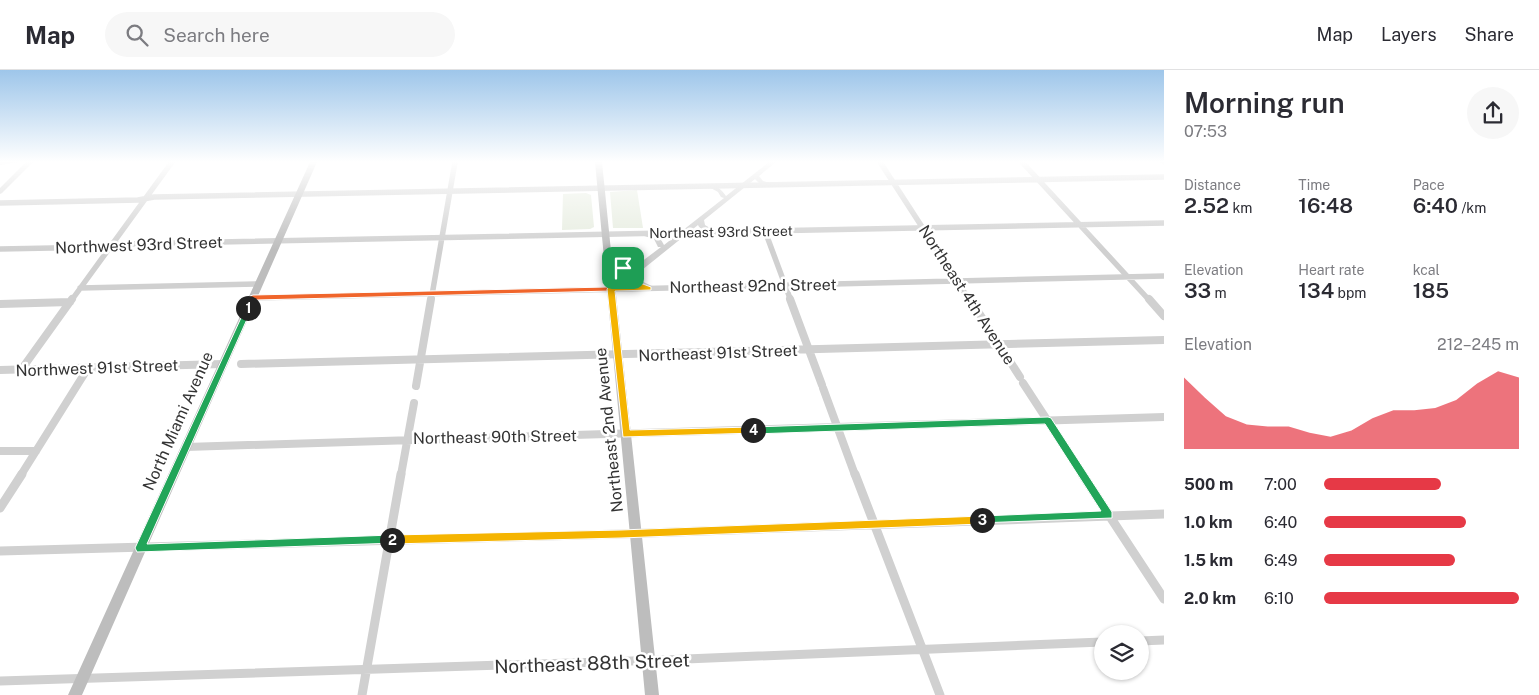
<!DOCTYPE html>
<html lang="en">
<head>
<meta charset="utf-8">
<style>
  body { margin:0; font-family:"Public Sans",sans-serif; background:#f7f7f7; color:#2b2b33; height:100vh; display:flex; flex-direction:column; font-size:19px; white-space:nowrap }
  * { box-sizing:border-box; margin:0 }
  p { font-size:16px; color:#7c7c81 }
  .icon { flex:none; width:28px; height:28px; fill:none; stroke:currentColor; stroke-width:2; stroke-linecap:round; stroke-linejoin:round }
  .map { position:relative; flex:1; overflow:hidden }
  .sheet { display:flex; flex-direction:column; background:#fff; width:375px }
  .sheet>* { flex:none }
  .fabs { position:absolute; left:1094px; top:555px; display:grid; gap:10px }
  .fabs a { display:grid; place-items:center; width:55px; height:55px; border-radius:50%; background:#fff; box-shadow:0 1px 4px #0004; font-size:25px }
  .pin { position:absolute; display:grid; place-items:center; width:42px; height:42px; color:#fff; margin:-21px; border-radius:10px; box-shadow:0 2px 8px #0006 }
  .km { position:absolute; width:25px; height:25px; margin:-12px; border-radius:50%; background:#222; color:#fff; font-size:14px; line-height:25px; text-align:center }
  .round { display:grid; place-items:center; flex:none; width:52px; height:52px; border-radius:26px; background:#f7f7f7 }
  .headline { display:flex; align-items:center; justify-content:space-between; height:85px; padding:0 20px }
  h1 { font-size:28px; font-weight:600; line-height:38px }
  .stats { display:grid; grid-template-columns:repeat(3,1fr); gap:8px; height:85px; padding:5px 20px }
  .stats div { display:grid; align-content:center }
  .stats b { font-size:21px; font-weight:600 }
  .stats small { font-size:14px; font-weight:400 }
  .stats p { font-size:14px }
  .chart { height:140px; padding:10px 20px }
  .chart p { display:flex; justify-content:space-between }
  .chart svg { width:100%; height:90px; margin-top:5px; fill:#e63946; opacity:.7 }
  ul { padding:0 20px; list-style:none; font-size:16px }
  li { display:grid; grid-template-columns:80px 60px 1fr; align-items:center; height:38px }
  li i { height:12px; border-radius:6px; background:#e63946 }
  header { display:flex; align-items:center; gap:30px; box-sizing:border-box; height:70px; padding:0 25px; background:#fff; border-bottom:1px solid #e1e1e2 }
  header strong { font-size:24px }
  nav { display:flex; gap:28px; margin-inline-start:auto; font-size:18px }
  .search { width:350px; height:45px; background:#f7f7f7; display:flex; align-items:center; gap:12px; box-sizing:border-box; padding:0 18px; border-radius:28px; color:#7c7c81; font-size:19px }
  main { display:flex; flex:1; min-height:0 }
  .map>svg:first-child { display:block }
</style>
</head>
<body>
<header>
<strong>Map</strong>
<div class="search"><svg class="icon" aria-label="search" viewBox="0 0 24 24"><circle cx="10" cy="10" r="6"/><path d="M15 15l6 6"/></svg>Search here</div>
<nav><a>Map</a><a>Layers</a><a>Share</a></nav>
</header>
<main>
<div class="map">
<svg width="1164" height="625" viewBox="0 0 1164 625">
  <rect width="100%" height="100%" fill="#fff"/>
  <path fill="#e6ecdf" d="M637,120L643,158H613L610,122Z
    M586,123L591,125L594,157L590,159L562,160L563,124Z"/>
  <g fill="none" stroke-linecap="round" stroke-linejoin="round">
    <path stroke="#d0d0d0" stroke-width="5.5" d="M880,92L970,231
      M1022,92L1150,231
      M0,133L138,130L154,127L1164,107
      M765,161L791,231
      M0,179L103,177L121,174L1164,153
      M80,218L259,214
      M253,228L1164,206
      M71,231L172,92
      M431,231L455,92"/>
    <path stroke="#d0d0d0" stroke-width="8" d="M790,229L822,315
      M970,229L1020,307
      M1149,229L1164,246
      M0,234L70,232
      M241,294L1164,270
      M0,300L223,294
      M21,300L72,229
      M1023,313L1083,405
      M416,316L431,229
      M823,318L855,405
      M186,377L1164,347
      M0,381H36
      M21,405L88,298
      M401,405L414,333"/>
    <path stroke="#d0d0d0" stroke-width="9" d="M855,404L940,625
      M1082,404L1164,529
      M0,438L22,404
      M0,481L621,464L1164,444
      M1140,571L1164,570
      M0,611L662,590L1102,572
      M362,625L401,404"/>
    <path fill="#d0d0d0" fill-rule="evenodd" d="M26,92H33L2,123L0,124V118Z
      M769,92H776L759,106L763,111L773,114V116L759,113L755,109L704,150L705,155L715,161V163C710,164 700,160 698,155L637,204L639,210L652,216L653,218L652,220C643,221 635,216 630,208L614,221H608L607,219L608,217L661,177H658L654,169L641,165V163L643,162L659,166L664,175L724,128L721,127L718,122L709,117V115C716,114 722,120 726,126Z"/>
    <path fill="#bdbdbd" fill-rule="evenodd" d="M0,92H19L0,95Z
      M310,92H317L82,625H68Z
      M595,92H602L612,191L624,195L636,193L640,196L639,198L623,201L613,197L659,625H645Z
      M1160,92H1164V95Z"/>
  </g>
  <linearGradient id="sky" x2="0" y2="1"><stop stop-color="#9ec6ea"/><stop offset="0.51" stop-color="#fff"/><stop offset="1" stop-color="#fff" stop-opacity="0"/></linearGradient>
  <rect width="1164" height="180" fill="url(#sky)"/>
  <path fill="#f0652b" stroke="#fff" d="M606,190H610L626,198L623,200L612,196L614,219L611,221L256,230L251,240L245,238L250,226L253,225L607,217Z"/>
  <path fill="#22a559" stroke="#fff" d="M246,237L252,238L147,474L392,465L397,470L396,473L137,482L135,478Z"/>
  <path fill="#f5b400" stroke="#fff" d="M982,446L986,450L982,454L621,468L392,474L387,470L392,465L621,460Z"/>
  <path fill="#22a559" stroke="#fff" d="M1048,347L1051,348L1112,442V448L978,453V447L982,446L1101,441L1045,354L753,364L748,360L753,357Z"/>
  <path fill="#f5b400" stroke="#fff" fill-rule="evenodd" d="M636,193L639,196L633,201L636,202L640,213L651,217V220L615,221L630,360L753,357L757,360L756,363L623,367L607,219L616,208L626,200H620V197ZM632,208L636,216L619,217Z"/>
  <g text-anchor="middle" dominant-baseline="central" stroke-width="5" stroke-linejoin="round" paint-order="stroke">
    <g font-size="14" fill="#333" stroke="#fff">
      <text transform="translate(721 162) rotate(-1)">Northeast 93rd Street</text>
    </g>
    <g font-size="16" fill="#333" stroke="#fff">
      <text transform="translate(139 175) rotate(-2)">Northwest 93rd Street</text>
      <text transform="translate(753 216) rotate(-1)">Northeast 92nd Street</text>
      <text transform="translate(967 225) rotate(57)">Northeast 4th Avenue</text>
      <text transform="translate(718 283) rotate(-2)">Northeast 91st Street</text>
      <text transform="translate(97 298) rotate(-2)">Northwest 91st Street</text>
      <text transform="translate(178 351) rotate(-66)">North Miami Avenue</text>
      <text transform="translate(609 360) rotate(-96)">Northeast 2nd Avenue</text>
      <text transform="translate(495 367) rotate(-1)">Northeast 90th Street</text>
    </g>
    <g font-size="19" fill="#333" stroke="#fff">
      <text transform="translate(592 593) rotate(-2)">Northeast 88th Street</text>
    </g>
  </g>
</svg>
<div class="fabs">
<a><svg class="icon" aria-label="layers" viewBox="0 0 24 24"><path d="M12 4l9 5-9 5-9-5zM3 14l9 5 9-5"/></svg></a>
</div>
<div class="pin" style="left:623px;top:198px;background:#1e9e55"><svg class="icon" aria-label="arrive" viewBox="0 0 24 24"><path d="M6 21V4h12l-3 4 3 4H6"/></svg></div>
<b class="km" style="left:248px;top:238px">1</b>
<b class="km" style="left:392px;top:470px">2</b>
<b class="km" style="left:982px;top:450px">3</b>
<b class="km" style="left:753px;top:360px">4</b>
</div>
<section class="sheet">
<div class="headline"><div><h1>Morning run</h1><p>07:53</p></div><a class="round"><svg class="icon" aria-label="share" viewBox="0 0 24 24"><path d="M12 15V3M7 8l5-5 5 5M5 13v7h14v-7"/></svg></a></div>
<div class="stats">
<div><p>Distance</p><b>2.52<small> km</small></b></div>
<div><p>Time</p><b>16:48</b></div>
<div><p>Pace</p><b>6:40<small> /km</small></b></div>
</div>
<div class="stats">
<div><p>Elevation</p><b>33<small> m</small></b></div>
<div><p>Heart rate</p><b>134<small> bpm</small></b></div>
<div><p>kcal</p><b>185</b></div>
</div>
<div class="chart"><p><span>Elevation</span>212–245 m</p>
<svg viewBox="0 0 160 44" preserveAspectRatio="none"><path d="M0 44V9L10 19L20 28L30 32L40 33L50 33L60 36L70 38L80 35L90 29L100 25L110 25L120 24L130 20L140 12L150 6L160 9V44z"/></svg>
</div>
<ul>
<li><b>500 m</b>7:00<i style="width:60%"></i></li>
<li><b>1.0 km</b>6:40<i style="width:73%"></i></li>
<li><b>1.5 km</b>6:49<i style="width:67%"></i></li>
<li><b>2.0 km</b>6:10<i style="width:100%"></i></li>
</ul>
</section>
</main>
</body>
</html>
